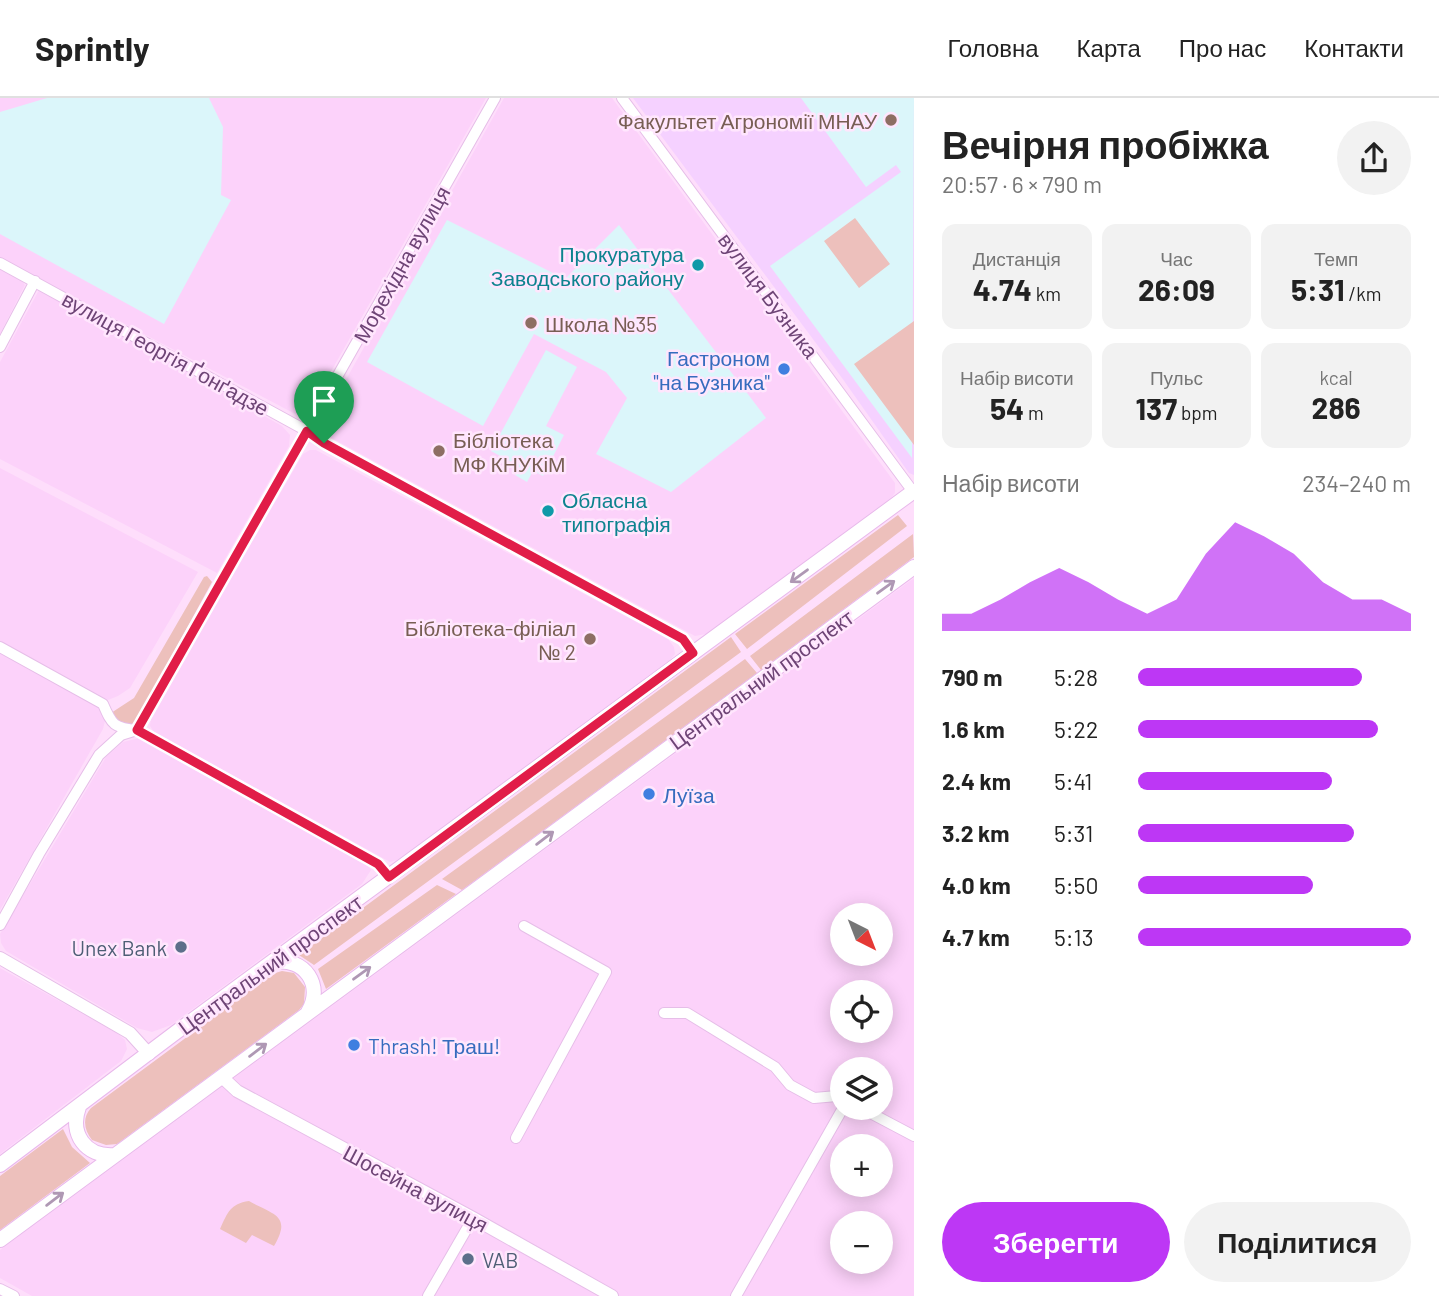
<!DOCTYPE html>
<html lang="uk">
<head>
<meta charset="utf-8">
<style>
  body { margin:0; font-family:Barlow,sans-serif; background:#f2f2f2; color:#222; height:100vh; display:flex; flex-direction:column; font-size:26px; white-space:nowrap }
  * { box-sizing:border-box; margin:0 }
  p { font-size:23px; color:#767676 }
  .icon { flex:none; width:38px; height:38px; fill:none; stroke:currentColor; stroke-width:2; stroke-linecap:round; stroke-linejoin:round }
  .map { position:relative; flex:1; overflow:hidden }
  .sheet { display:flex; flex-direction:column; background:#fff; width:525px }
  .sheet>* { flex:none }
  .needle { width:46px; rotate:138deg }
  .controls { position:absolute; left:830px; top:805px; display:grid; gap:14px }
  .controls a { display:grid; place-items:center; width:63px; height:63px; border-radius:50%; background:#fff; box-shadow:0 4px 18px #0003; font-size:35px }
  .pin { position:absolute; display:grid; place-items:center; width:60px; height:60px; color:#fff; margin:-72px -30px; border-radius:50% 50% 50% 0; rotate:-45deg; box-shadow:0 0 7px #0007 }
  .pin .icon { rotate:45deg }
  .round { display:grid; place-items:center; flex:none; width:74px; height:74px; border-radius:37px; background:#f2f2f2 }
  .headline { display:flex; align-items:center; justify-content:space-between; height:119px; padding:0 28px }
  h1 { font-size:38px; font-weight:700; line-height:52px }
  .metrics { display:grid; grid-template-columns:repeat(3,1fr); gap:10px; height:119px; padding:7px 28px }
  .metrics div { display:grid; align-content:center; border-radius:14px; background:#f2f2f2; text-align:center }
  .metrics b { font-size:30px; font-weight:700 }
  .metrics small { font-size:19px; font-weight:400 }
  .metrics p { font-size:19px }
  .chart { height:196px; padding:14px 28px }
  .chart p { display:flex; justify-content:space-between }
  .chart svg { width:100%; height:126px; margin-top:7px; fill:#bd37f5; opacity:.7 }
  .action { display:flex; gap:14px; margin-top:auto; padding:14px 28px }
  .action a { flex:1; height:80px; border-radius:42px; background:#bd37f5; color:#fff; font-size:28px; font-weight:700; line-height:80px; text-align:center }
  .action a+a { background:#f2f2f2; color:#222 }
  ul { padding:0 28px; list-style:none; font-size:23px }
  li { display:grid; grid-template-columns:112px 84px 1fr; align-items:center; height:52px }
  li i { height:18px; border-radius:9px; background:#bd37f5 }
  header { display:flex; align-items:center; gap:42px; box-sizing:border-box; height:98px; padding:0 35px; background:#fff; border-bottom:2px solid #e0e0e0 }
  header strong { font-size:33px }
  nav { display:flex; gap:38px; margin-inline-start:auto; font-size:24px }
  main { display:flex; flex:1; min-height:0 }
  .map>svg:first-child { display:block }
</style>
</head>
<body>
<header>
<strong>Sprintly</strong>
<nav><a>Головна</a><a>Карта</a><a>Про нас</a><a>Контакти</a></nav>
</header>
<main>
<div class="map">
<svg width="914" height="1198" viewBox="0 0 914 1198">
  <rect width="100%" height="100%" fill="#fedefb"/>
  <path fill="#fcd2fa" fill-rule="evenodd" d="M0,0H486L308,314L299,318L0,160Z
    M504,0H612L895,385V395L891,400L706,536L695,538L684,532L326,337L322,333L321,326Z
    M0,171L22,183L25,187L0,236Z
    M39,192L282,328L290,337L289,348L217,475L0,361V264Z
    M310,352H316L668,541L674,549L675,556L670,562L397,762L390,764L154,634L150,628L151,618L303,356Z
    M0,370L198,474L130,590L118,598L108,602L0,543Z
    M914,480V1198H32L0,1180V1152ZM842,817H880V856H842ZM842,894H880V933H842ZM842,971H880V1010H842ZM842,1048H880V1087H842ZM842,1125H880V1164H842Z
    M0,555L100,609L106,619L103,631L0,812Z
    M140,640L367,766L371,772L362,786L171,927L152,934L137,930L6,853L1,845L0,836L106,659L123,644Z
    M0,870L117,935L125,942L127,951L121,963L0,1056Z"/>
  <path fill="#f5d1ff" d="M633,0H914V377L909,375L842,280Z"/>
  <path fill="#dbf6fa" d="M47,0H209L223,29L221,97L231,102L164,226L0,136V14Z
    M801,0H914L912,360L770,168L901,74L896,67L866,89Z
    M447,122L565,181L619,127L766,320L671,394L596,356L627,300L606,274L534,236L483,328L367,264Z
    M546,252L577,269L546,328L564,337L543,378L533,373L527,384L515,377L519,368L491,353Z"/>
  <path fill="#edc0bc" d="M855,120L890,166L859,190L824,143Z
    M914,223V347L854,266Z
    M898,417L907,428L747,551L735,536Z
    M913,436L914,459L761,572L750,558Z
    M207,478L212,484L136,623L132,627L120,628L111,615L134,600L204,479Z
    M731,539L741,554L314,867L299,857Z
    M745,561L757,575L462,792L442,781Z
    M437,787L456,796L326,891L318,871Z
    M282,873L294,875L305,889L304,906L299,912L117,1046L106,1047L92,1042C84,1032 82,1020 91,1010L272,876Z
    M63,1031L72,1049L90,1065L0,1132V1078Z
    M249,1103C274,1117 292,1117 274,1148L252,1137L246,1145L220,1131C228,1114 230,1106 249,1103Z"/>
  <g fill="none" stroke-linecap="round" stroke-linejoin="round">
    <defs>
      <path id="minor" d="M622,0L914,395
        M0,165L307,333L324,345L683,541L693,555
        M0,249L35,183
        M0,549L103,606C112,627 114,630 137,632L378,766L389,779
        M0,827L39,756L99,657L121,637L137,632L495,0
        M664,915H687L775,969L790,987L814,1000L837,998L842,1000
        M861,1010L914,1038
        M516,1040L606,874L524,828
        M0,1191L14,1198
        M428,1198L473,1120
        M736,1198L843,1010"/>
      <path id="tertiary" d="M0,860L130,935L149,956
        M222,979L237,993L473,1120L612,1198"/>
      <path id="secondary" d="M274,864C305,859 324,888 308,914
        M79,1009C69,1036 86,1059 114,1057
        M0,1067L179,932L914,393
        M0,1142L914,469"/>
    </defs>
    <use href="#minor" stroke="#e6bee8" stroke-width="12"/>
    <use href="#tertiary" stroke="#e6bee8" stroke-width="14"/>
    <use href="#secondary" stroke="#e8b9eb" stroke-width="16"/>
    <use href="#minor" stroke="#fff" stroke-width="10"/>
    <use href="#tertiary" stroke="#fff" stroke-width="12"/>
    <use href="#secondary" stroke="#fff" stroke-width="14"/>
  </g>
  <defs><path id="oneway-shaft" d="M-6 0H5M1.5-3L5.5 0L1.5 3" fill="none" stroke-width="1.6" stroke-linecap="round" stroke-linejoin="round" transform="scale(1.75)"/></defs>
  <g stroke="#af98b4">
    <use href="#oneway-shaft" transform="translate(799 478) rotate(144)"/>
    <use href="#oneway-shaft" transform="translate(886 489) rotate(-36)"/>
    <use href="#oneway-shaft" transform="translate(545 740) rotate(-37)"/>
    <use href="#oneway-shaft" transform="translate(362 875) rotate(-36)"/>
    <use href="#oneway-shaft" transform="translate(258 952) rotate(-37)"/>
    <use href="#oneway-shaft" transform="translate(55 1101) rotate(-37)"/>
  </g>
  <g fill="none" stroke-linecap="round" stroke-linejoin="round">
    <defs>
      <path id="route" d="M307,333L324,345L683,541L693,555L389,779L378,766L137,632Z"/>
    </defs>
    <use href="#route" stroke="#fff" stroke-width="14"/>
    <use href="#route" stroke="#e11d48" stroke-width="9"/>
  </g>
  <g fill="#8d6e63" stroke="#ffe6fd" stroke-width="2.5">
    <circle cx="891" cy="22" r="7"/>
    <circle cx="531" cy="225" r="7"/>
    <circle cx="439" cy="353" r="7"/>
    <circle cx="590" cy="541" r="7"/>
  </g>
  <g fill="#0f9aa8" stroke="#ffe6fd" stroke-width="2.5">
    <circle cx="698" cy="167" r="7"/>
    <circle cx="548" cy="413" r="7"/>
  </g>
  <g fill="#3f7fe0" stroke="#ffe6fd" stroke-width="2.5">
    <circle cx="784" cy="271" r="7"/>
    <circle cx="649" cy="696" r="7"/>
    <circle cx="354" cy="947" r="7"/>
  </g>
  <g fill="#5c6f8a" stroke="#ffe6fd" stroke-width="2.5">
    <circle cx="181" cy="849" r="7"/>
    <circle cx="468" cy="1161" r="7"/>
  </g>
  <g text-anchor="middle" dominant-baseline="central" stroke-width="5" stroke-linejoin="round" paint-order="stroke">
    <g font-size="21" fill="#785e54" stroke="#ffe6fd" text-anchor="end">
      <text x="877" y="22">Факультет Агрономії МНАУ</text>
      <text x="545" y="225" text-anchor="start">Школа №35</text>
      <text x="453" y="341" text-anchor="start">Бібліотека<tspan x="453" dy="24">МФ КНУКіМ</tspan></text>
      <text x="576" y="529">Бібліотека-філіал<tspan x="576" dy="24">№ 2</tspan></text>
    </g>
    <g font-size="21" fill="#0d838f" stroke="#ffe6fd" text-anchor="end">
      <text x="684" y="155">Прокуратура<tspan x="684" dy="24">Заводського району</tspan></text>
      <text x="562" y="401" text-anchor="start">Обласна<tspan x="562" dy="24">типографія</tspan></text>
    </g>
    <g font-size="21" fill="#6e4476" stroke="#ffe6fd">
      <text transform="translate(401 166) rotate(-61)">Морехідна вулиця</text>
      <text transform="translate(769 197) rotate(53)">вулиця Бузника</text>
      <text transform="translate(166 255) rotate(29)">вулиця Георгія Ґонґадзе</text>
      <text transform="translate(761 581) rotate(-36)">Центральний проспект</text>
      <text transform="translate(270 866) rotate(-36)">Центральний проспект</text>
      <text transform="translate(416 1090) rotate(28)">Шосейна вулиця</text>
    </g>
    <g font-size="21" fill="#366cbe" stroke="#ffe6fd" text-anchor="start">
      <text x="770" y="259" text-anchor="end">Гастроном<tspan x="770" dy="24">"на Бузника"</tspan></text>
      <text x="663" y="696">Луїза</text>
      <text x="368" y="947">Thrash! Траш!</text>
    </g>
    <g font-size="21" fill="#4e5e75" stroke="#ffe6fd" text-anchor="end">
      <text x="167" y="849">Unex Bank</text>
      <text x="482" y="1161" text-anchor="start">VAB</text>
    </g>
  </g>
</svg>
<div class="controls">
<a><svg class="needle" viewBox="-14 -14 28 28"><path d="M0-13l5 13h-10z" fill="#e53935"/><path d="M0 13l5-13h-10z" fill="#767676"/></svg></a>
<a><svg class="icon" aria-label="locate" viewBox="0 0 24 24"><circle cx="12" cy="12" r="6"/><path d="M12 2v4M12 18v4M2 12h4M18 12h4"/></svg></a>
<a><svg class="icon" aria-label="layers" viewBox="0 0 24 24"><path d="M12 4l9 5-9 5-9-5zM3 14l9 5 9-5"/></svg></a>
<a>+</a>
<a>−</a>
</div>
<div class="pin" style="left:324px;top:345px;background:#1e9e55"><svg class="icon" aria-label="arrive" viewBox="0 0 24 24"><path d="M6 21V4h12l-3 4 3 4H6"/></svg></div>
</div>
<section class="sheet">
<div class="headline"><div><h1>Вечірня пробіжка</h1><p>20:57 · 6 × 790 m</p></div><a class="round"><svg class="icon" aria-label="share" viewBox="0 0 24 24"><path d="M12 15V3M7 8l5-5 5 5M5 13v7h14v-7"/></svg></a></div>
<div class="metrics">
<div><p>Дистанція</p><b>4.74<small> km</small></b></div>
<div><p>Час</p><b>26:09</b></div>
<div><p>Темп</p><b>5:31<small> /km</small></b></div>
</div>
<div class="metrics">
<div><p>Набір висоти</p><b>54<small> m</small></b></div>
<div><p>Пульс</p><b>137<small> bpm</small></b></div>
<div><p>kcal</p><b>286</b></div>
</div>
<div class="chart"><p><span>Набір висоти</span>234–240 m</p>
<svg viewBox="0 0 160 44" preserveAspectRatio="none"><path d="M0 44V38L10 38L20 33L30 27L40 22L50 27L60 33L70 38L80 33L90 17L100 6L110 11L120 17L130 27L140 33L150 33L160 38V44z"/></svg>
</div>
<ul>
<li><b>790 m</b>5:28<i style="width:82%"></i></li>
<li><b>1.6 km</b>5:22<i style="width:88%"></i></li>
<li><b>2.4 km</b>5:41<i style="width:71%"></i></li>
<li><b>3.2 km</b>5:31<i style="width:79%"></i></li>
<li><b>4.0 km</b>5:50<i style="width:64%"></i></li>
<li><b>4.7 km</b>5:13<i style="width:100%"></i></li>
</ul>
<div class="action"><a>Зберегти</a><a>Поділитися</a></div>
</section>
</main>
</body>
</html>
